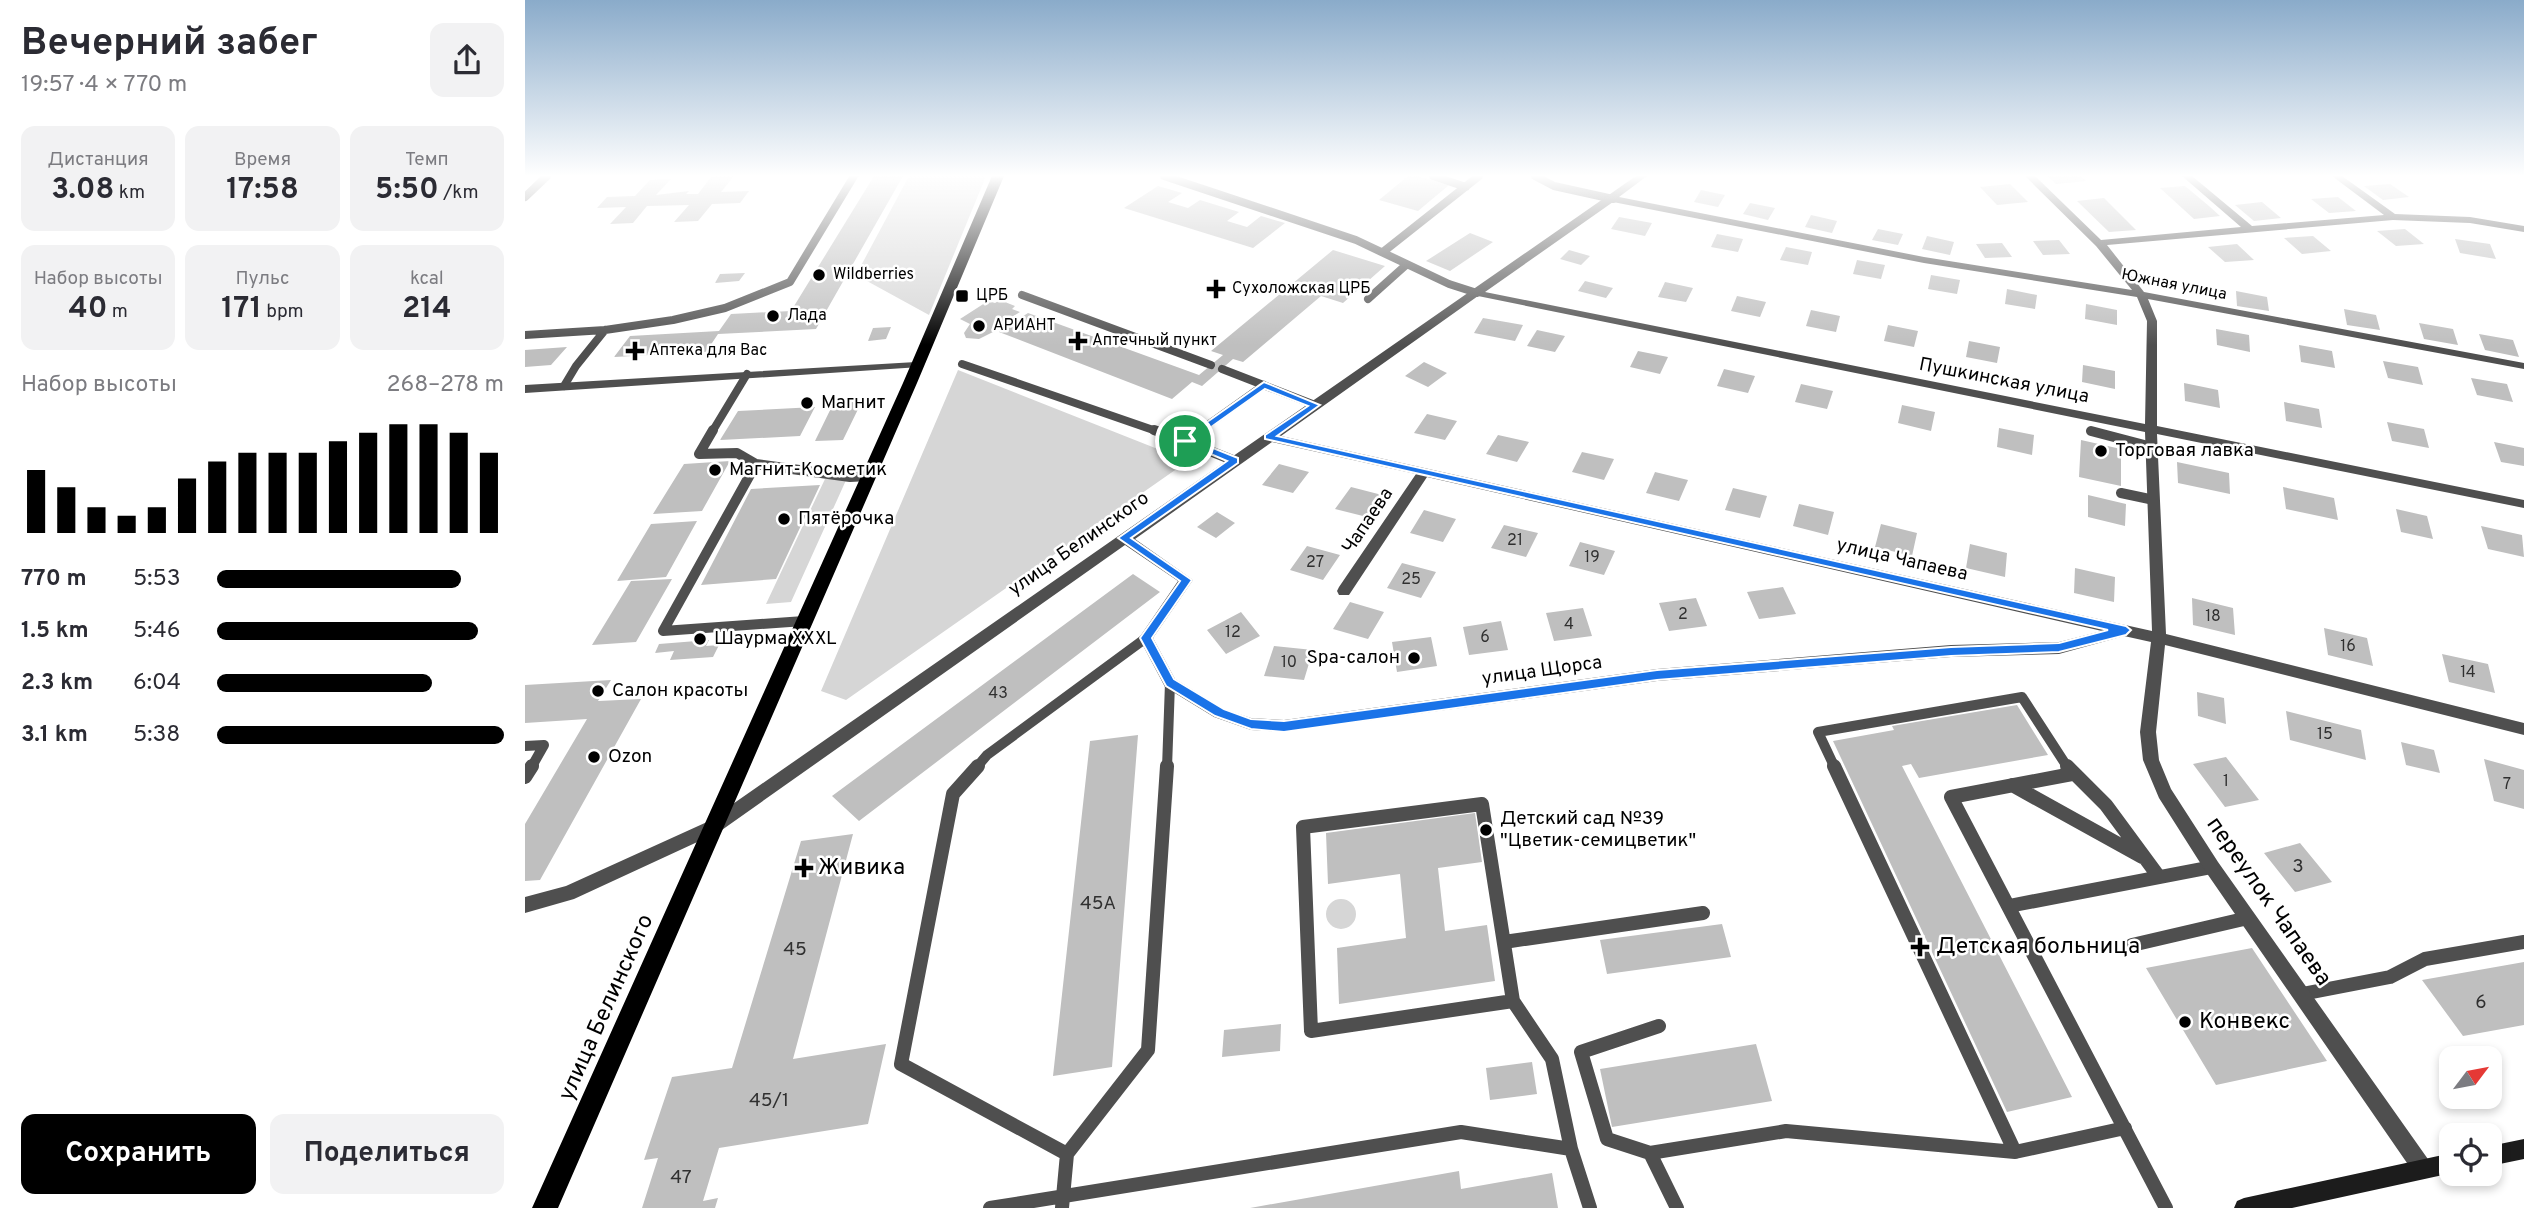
<!DOCTYPE html>
<html lang="ru">
<head>
<meta charset="utf-8">
<style>
  body { margin:0; font-family:Overpass,sans-serif; background:#f2f2f3; color:#2b2b33; height:100vh; display:flex; flex-direction:column; font-size:26px; white-space:nowrap }
  * { box-sizing:border-box; margin:0 }
  p { font-size:23px; color:#7c7c81 }
  .icon { flex:none; width:38px; height:38px; fill:none; stroke:currentColor; stroke-width:2; stroke-linecap:round; stroke-linejoin:round }
  .map { position:relative; flex:1; overflow:hidden }
  .panel { display:flex; flex-direction:column; background:#fff; width:525px }
  .panel>* { flex:none }
  .needle { width:46px; rotate:58deg }
  .buttons { position:absolute; left:1914px; top:1046px; display:grid; gap:14px }
  .buttons a { display:grid; place-items:center; width:63px; height:63px; border-radius:14px; background:#fff; box-shadow:0 4px 10px #0003; font-size:35px }
  .pin { position:absolute; display:grid; place-items:center; width:60px; height:60px; color:#fff; margin:-30px; border:4px solid #fff; border-radius:50%; box-shadow:0 2px 7px #0007 }
  .round { display:grid; place-items:center; flex:none; width:74px; height:74px; border-radius:14px; background:#f2f2f3 }
  .overview { display:flex; align-items:center; justify-content:space-between; height:119px; padding:0 21px }
  h1 { font-size:38px; font-weight:700; line-height:52px }
  .figures { display:grid; grid-template-columns:repeat(3,1fr); gap:10px; height:119px; padding:7px 21px }
  .figures div { display:grid; align-content:center; border-radius:14px; background:#f2f2f3; text-align:center }
  .figures b { font-size:30px; font-weight:700 }
  .figures small { font-size:19px; font-weight:400 }
  .figures p { font-size:19px }
  .chart { height:196px; padding:14px 21px }
  .chart p { display:flex; justify-content:space-between }
  .chart svg { width:100%; height:126px; margin-top:7px; stroke:#000; stroke-width:6 }
  .action { display:flex; gap:14px; margin-top:auto; padding:14px 21px }
  .action a { flex:1; height:80px; border-radius:14px; background:#000; color:#fff; font-size:28px; font-weight:700; line-height:80px; text-align:center }
  .action a+a { background:#f2f2f3; color:#2b2b33 }
  ul { padding:0 21px; list-style:none; font-size:23px }
  li { display:grid; grid-template-columns:112px 84px 1fr; align-items:center; height:52px }
  li i { height:18px; border-radius:9px; background:#000 }
  main { display:flex; flex:1; min-height:0 }
  .map>svg:first-child { display:block }
</style>
</head>
<body>
<main>
<section class="panel">
<div class="overview"><div><h1>Вечерний забег</h1><p>19:57 · 4 × 770 m</p></div><a class="round"><svg class="icon" aria-label="share" viewBox="0 0 24 24"><path d="M12 15V3M7 8l5-5 5 5M5 13v7h14v-7"/></svg></a></div>
<div class="figures">
<div><p>Дистанция</p><b>3.08<small> km</small></b></div>
<div><p>Время</p><b>17:58</b></div>
<div><p>Темп</p><b>5:50<small> /km</small></b></div>
</div>
<div class="figures">
<div><p>Набор высоты</p><b>40<small> m</small></b></div>
<div><p>Пульс</p><b>171<small> bpm</small></b></div>
<div><p>kcal</p><b>214</b></div>
</div>
<div class="chart"><p><span>Набор высоты</span>268–278 m</p>
<svg viewBox="0 0 160 44" preserveAspectRatio="none"><path d="M5 44V22M15 44V28M25 44V35M35 44V38M45 44V35M55 44V25M65 44V19M75 44V16M85 44V16M95 44V16M105 44V12M115 44V9M125 44V6M135 44V6M145 44V9M155 44V16"/></svg>
</div>
<ul>
<li><b>770 m</b>5:53<i style="width:85%"></i></li>
<li><b>1.5 km</b>5:46<i style="width:91%"></i></li>
<li><b>2.3 km</b>6:04<i style="width:75%"></i></li>
<li><b>3.1 km</b>5:38<i style="width:100%"></i></li>
</ul>
<div class="action"><a>Сохранить</a><a>Поделиться</a></div>
</section>
<div class="map">
<svg width="1999" height="1208" viewBox="0 0 1999 1208">
  <rect width="100%" height="100%" fill="#fff"/>
  <path fill="#d6d6d6" d="M384,176H461L404,315L331,275Z
    M433,370L663,461L321,700L296,691Z
    M322,478L266,602L241,604L300,479Z
    M801 914a15 15 0 1 1 30 0a15 15 0 1 1-30 0Z"/>
  <path fill="#bfbfbf" d="M209,176L196,192L224,191L215,203L187,204L173,221L149,222L164,205L122,206L108,223L85,224L101,207L72,208L82,197L110,196L125,180L146,179L131,195L164,191L161,194H173L186,177Z
    M349,176H378L291,329L193,334L181,352L89,357L105,336L194,331L206,314L266,311Z
    M883,176H892L924,185L893,211L854,200Z
    M1523,176H1556L1561,181L1531,184Z
    M1485,184L1503,202L1472,205L1455,187Z
    M1865,184L1884,197L1858,200L1839,186Z
    M633,186L657,193L643,202L663,208L675,200L714,212L702,221L722,227L736,216L760,223L728,248L599,208Z
    M1660,186L1684,206L1695,216L1669,219L1635,188Z
    M1176,190L1200,195L1193,207L1169,202Z
    M1813,197L1831,211L1804,213L1786,199Z
    M1579,198L1611,230L1584,232L1552,201Z
    M1737,202L1756,218L1729,221L1710,205Z
    M1225,203L1250,208L1243,220L1218,214Z
    M1286,215L1312,221L1307,233L1280,227Z
    M1094,217L1127,223L1120,236L1086,229Z
    M1353,229L1378,234L1373,245L1347,240Z
    M1880,229L1899,244L1871,246L1852,231Z
    M945,233L968,242L925,271L901,261Z
    M1192,234L1218,239L1213,252L1186,247Z
    M1402,236L1429,242L1425,255L1397,249Z
    M1788,236L1806,251L1777,254L1759,238Z
    M1930,239L1965,244L1971,259L1935,253Z
    M1534,240L1545,254L1518,255L1508,241Z
    M1477,243L1487,257L1460,258L1451,244Z
    M1712,244L1729,260L1700,262L1683,247Z
    M1261,247L1287,252L1283,265L1255,260Z
    M808,250L860,266L818,303L796,296L718,362L708,359L677,386L667,382L647,399L474,332L503,313L674,375L698,355L686,351Z
    M1044,250L1065,256L1056,265L1035,259Z
    M1332,260L1360,265L1356,279L1328,274Z
    M220,273L214,281L190,283L195,274Z
    M1406,275L1435,280L1432,294L1403,289Z
    M1060,281L1088,288L1081,298L1053,291Z
    M1140,282L1168,288L1161,302L1133,297Z
    M1482,289L1512,295L1510,309L1480,304Z
    M1711,291L1742,297L1744,311L1712,306Z
    M1212,296L1241,302L1235,317L1206,311Z
    M475,300L490,306L487,309L495,312L480,321L486,323L454,339L441,338L439,333L445,324L435,319L463,301L470,303Z
    M1561,304L1592,310V325L1560,319Z
    M1819,309L1851,315L1855,330L1822,325Z
    M1286,310L1315,316L1311,332L1281,326Z
    M958,318L998,325L990,341L949,333Z
    M1894,323L1928,329L1933,345L1899,339Z
    M1363,325L1393,331L1389,347L1359,341Z
    M366,327L361,339L343,341L348,328Z
    M1691,329L1724,335L1725,352L1692,345Z
    M1012,330L1040,336L1030,352L1002,346Z
    M1954,334L1988,340L1994,357L1960,350Z
    M1444,341L1475,347L1472,363L1441,357Z
    M1774,345L1807,351L1810,368L1776,362Z
    M42,347L26,365L0,367V350Z
    M1113,351L1143,357L1135,374L1105,367Z
    M1858,361L1893,367L1898,385L1863,378Z
    M899,362L922,373L903,387L880,376Z
    M1558,365L1590,371V389L1557,382Z
    M1199,369L1230,376L1223,393L1192,386Z
    M1946,378L1982,384L1988,402L1952,395Z
    M1659,383L1693,390L1695,408L1660,401Z
    M1276,384L1308,391L1302,409L1270,402Z
    M338,399L318,440L290,441L310,400Z
    M1759,402L1794,409L1797,428L1761,421Z
    M1377,405L1410,412L1406,431L1373,423Z
    M290,407L275,436L195,440L213,411Z
    M902,414L932,421L920,440L889,433Z
    M1862,422L1899,429L1904,448L1867,441Z
    M1474,428L1509,435L1507,455L1472,447Z
    M973,435L1004,442L992,462L961,454Z
    M1556,440L1596,449V486L1554,477Z
    M1969,442L1999,448V466L1976,462Z
    M1057,452L1089,459L1079,480L1047,472Z
    M205,461L177,511L128,514L159,464Z
    M1652,462L1704,473L1705,494L1653,483Z
    M754,464L784,472L768,493L737,485Z
    M1130,472L1163,480L1154,501L1121,493Z
    M295,485L251,579L176,585L226,489Z
    M826,487L857,495L842,517L810,509Z
    M1758,487L1809,498L1813,520L1761,509Z
    M1208,488L1242,496L1235,518L1200,510Z
    M1563,495L1601,504L1600,526L1563,517Z
    M1274,504L1309,512L1303,535L1268,526Z
    M1871,509L1902,516L1908,539L1876,532Z
    M899,510L931,519L918,542L885,533Z
    M692,512L710,523L691,538L672,527Z
    M172,521L141,577L92,581L126,524Z
    M1356,524L1392,533L1387,556L1350,547Z
    M979,525L1013,533L1001,557L966,548Z
    M1956,526L1997,535L1999,557L1963,549Z
    M1055,542L1090,551L1079,575L1044,566Z
    M1445,544L1482,553L1480,577L1441,568Z
    M782,546L815,555L798,580L765,570Z
    M877,563L911,572L896,598L862,588Z
    M1550,568L1590,577L1589,602L1549,593Z
    M608,574L635,592L334,821L307,796Z
    M147,579L111,642L67,645L106,581Z
    M1258,587L1271,614L1234,619L1222,592Z
    M1171,598L1182,626L1144,631L1134,603Z
    M1667,598L1708,608L1710,635L1668,625Z
    M825,602L859,612L843,639L808,629Z
    M1058,608L1067,636L1029,641L1021,613Z
    M716,612L735,636L701,654L682,630Z
    M976,621L983,650L944,655L938,627Z
    M1799,628L1842,638L1848,666L1803,655Z
    M906,637L912,666L872,672L867,642Z
    M184,640L181,646L194,645L188,657L145,660L149,651L130,653L134,644Z
    M749,646L788,650L779,680L739,676Z
    M1917,654L1963,664L1970,693L1924,682Z
    M86,680L73,701L116,699L15,880L0,881V824L62,719L0,723V685Z
    M1672,692L1699,698L1701,724L1673,716Z
    M1492,705L1523,755L1394,778L1386,764L1377,766L1547,1097L1482,1112L1308,741L1369,730L1367,726Z
    M1761,711L1836,730L1841,760L1765,740Z
    M613,735L587,1067L528,1076L565,741Z
    M1876,742L1909,750L1915,773L1881,765Z
    M1701,757L1734,800L1700,807L1668,764Z
    M1959,759L1999,770V809L1969,801Z
    M950,813L957,862L913,868L920,931L962,925L970,981L814,1004L812,948L881,938L875,874L803,884L801,833Z
    M328,834L268,1059L361,1044L343,1124L194,1148L178,1201L193,1198L190,1208H117L133,1158L119,1160L147,1077L207,1068L276,841Z
    M1775,843L1807,882L1770,892L1739,853Z
    M1197,924L1206,957L1082,974L1075,940Z
    M1727,948L1802,1061L1691,1085L1621,968Z
    M1999,962V1025L1938,1036L1897,980Z
    M756,1024L755,1051L697,1057L699,1030Z
    M1231,1044L1247,1101L1087,1127L1075,1069Z
    M1007,1062L1012,1094L965,1100L961,1068Z
    M934,1171L936,1189L1027,1173L1033,1208H725Z"/>
  <g fill="none" stroke-linecap="round" stroke-linejoin="round">
    <path stroke="#4f4f4f" stroke-width="8" d="M639,176L831,240L924,284L952,293
      M908,176L941,187
      M1010,176L1029,186L1088,199
      M0,197L22,176
      M858,252L954,176
      M497,295L686,365
      M843,299L881,265
      M0,335L80,330L148,320L200,308L265,282L329,176
      M437,364L634,432
      M697,369L790,405
      M39,386L51,366L80,330
      M1566,431L1570,432
      M187,432L222,374
      M673,432L739,385"/>
    <path stroke="#4f4f4f" stroke-width="10" d="M188,430L174,454L212,453L231,464L325,477L343,476
      M629,430L660,441
      M675,430L660,441L710,461
      M1566,431L1627,447
      M231,464L138,631L279,621
      M1596,493L1629,500
      M0,746L19,745L6,768
      M451,768L462,755L621,638
      M642,768L645,683
      M1310,768L1293,732L1497,697L1543,768"/>
    <path stroke="#4f4f4f" stroke-width="14" d="M453,766L428,794L376,1064L542,1154
      M1309,766L1490,1152L1600,1128
      M1542,766L1581,805L1634,877
      M1547,774L1426,797L1641,1208
      M0,777L7,766
      M1487,785L1617,857
      M957,804L988,1001L786,1031L778,827Z
      M1484,906L1687,867
      M979,942L1178,913
      M1607,945L1723,918
      M1777,994L1865,977L1900,959L1999,942
      M988,1001L1027,1059L1046,1149
      M1134,1026L1056,1052L1082,1139L1125,1153L1261,1131L1490,1152
      M1125,1153L1152,1208
      M465,1208L936,1132L1046,1149L1065,1208
      M537,1208L542,1154L623,1050L642,766"/>
    <path fill="#4f4f4f" fill-rule="evenodd" d="M1111,176H1122L1094,197L1399,257L1607,290L1571,246L1500,176H1510L1576,240L1716,227L1657,176H1667L1727,226L1859,215L1807,176H1817L1870,214L1945,217L1999,226V232L1945,223L1868,220L1582,245L1619,292L1999,363V369L1623,299L1632,321V426L1999,500V508L1632,434L1641,634L1999,723V735L1640,645L1631,732L1634,760L1646,789L1693,862L1905,1162L1908,1169L1905,1176L1898,1179L1891,1176L1681,872L1634,798L1618,760L1615,732L1626,642L1599,636L1534,654L1426,657L1132,681L759,732L726,730L689,717L640,687L614,638L653,581L600,545L194,832L49,899L0,913V897L41,886L182,822ZM1088,202L1399,263L1612,297L1622,321L1620,424L960,292ZM953,296L1620,432L1627,631L756,436ZM747,442L891,474L814,587L812,591L814,595H824L902,477L1577,631L1534,642L1426,645L1132,669L759,720L726,718L699,709L650,679L628,638L668,580L610,539Z
      M391,362L395,363V367L0,393V385Z"/>
    <path fill="#1c1c1c" fill-rule="evenodd" d="M1999,1139V1159L1965,1166V1146Z
      M1927,1153V1173L1767,1208H1709L1712,1201L1719,1198Z"/>
    <path fill="#000" fill-rule="evenodd" d="M467,176H479L392,383L33,1208H7L378,383Z"/>
  </g>
  <linearGradient id="sky" x2="0" y2="1"><stop stop-color="#8aabca"/><stop offset="0.51" stop-color="#fff"/><stop offset="1" stop-color="#fff" stop-opacity="0"/></linearGradient>
  <rect width="1999" height="345" fill="url(#sky)"/>
  <path fill="#1a73e8" stroke="#fff" stroke-width="2" fill-rule="evenodd" d="M739,382L795,405L752,436L1601,626L1606,630L1601,635L1534,652L1426,656L1132,680L759,732L726,729L690,716L641,686L615,638L655,581L593,538L702,461L655,441ZM740,389L783,406L740,435V439L1583,630L1534,643L1426,647L1132,670L759,721L726,719L699,709L649,679L627,638L667,580L606,538L713,463V458L668,440Z"/>
  <g fill="#000" stroke="#fff" stroke-width="2.5">
    <circle cx="294" cy="275" r="7"/>
    <path d="M687.5 278.5h7v7h7v7h-7v7h-7v-7h-7v-7h7z"/>
    <rect x="430" y="289" width="14" height="14" rx="3.5"/>
    <circle cx="248" cy="316" r="7"/>
    <circle cx="454" cy="326" r="7"/>
    <path d="M549.5 330.5h7v7h7v7h-7v7h-7v-7h-7v-7h7z"/>
    <path d="M106.5 340.5h7v7h7v7h-7v7h-7v-7h-7v-7h7z"/>
    <circle cx="282" cy="403" r="7"/>
    <circle cx="1576" cy="451" r="7"/>
    <circle cx="190" cy="470" r="7"/>
    <circle cx="259" cy="519" r="7"/>
    <circle cx="175" cy="639" r="7"/>
    <circle cx="889" cy="658" r="7"/>
    <circle cx="73" cy="691" r="7"/>
    <circle cx="69" cy="757" r="7"/>
    <circle cx="961" cy="830" r="7"/>
    <path d="M275.5 857.5h7v7h7v7h-7v7h-7v-7h-7v-7h7z"/>
    <path d="M1391.5 936.5h7v7h7v7h-7v7h-7v-7h-7v-7h7z"/>
    <circle cx="1660" cy="1022" r="7"/>
  </g>
  <g text-anchor="middle" dominant-baseline="central" stroke-width="5" stroke-linejoin="round" paint-order="stroke">
    <g font-size="16" fill="#000" stroke="#fff" text-anchor="start">
      <text x="308" y="275">Wildberries</text>
      <text x="707" y="289">Сухоложская ЦРБ</text>
      <text x="451" y="296">ЦРБ</text>
      <text x="262" y="316">Лада</text>
      <text x="468" y="326">АРИАНТ</text>
      <text x="567" y="341">Аптечный пункт</text>
      <text x="124" y="351">Аптека для Вас</text>
    </g>
    <g font-size="16" fill="#000" stroke="#fff">
      <text transform="translate(1649 285) rotate(11)">Южная улица</text>
    </g>
    <g font-size="16" fill="#303030">
      <text x="990" y="541">21</text>
      <text x="1067" y="558">19</text>
      <text x="790" y="563">27</text>
      <text x="886" y="580">25</text>
      <text x="1158" y="615">2</text>
      <text x="1688" y="617">18</text>
      <text x="1044" y="625">4</text>
      <text x="708" y="633">12</text>
      <text x="960" y="638">6</text>
      <text x="1823" y="647">16</text>
      <text x="764" y="663">10</text>
      <text x="1943" y="673">14</text>
      <text x="473" y="694">43</text>
      <text x="1800" y="735">15</text>
      <text x="1701" y="782">1</text>
      <text x="1982" y="785">7</text>
    </g>
    <g font-size="19" fill="#000" stroke="#fff">
      <text transform="translate(1479 381) rotate(11)">Пушкинская улица</text>
      <text transform="translate(843 521) rotate(-56)">Чапаева</text>
      <text transform="translate(554 544) rotate(-35)">улица Белинского</text>
      <text transform="translate(1377 560) rotate(13)">улица Чапаева</text>
      <text transform="translate(1017 671) rotate(-8)">улица Щорса</text>
    </g>
    <g font-size="19" fill="#000" stroke="#fff" text-anchor="start">
      <text x="296" y="403">Магнит</text>
      <text x="1590" y="451">Торговая лавка</text>
      <text x="204" y="470">Магнит-Косметик</text>
      <text x="273" y="519">Пятёрочка</text>
      <text x="189" y="639">Шаурма XXXL</text>
      <text x="875" y="658" text-anchor="end">Spa-салон</text>
      <text x="87" y="691">Салон красоты</text>
      <text x="83" y="757">Ozon</text>
      <text x="975" y="819">Детский сад №39<tspan x="975" dy="22">"Цветик-семицветик"</tspan></text>
    </g>
    <g font-size="19" fill="#303030">
      <text x="1773" y="867">3</text>
      <text x="573" y="904">45А</text>
      <text x="270" y="950">45</text>
      <text x="1956" y="1003">6</text>
      <text x="244" y="1101">45/1</text>
      <text x="156" y="1178">47</text>
    </g>
    <g font-size="23" fill="#000" stroke="#fff" text-anchor="start">
      <text x="293" y="868">Живика</text>
      <text x="1411" y="947">Детская больница</text>
      <text x="1674" y="1022">Конвекс</text>
    </g>
    <g font-size="23" fill="#000" stroke="#fff">
      <text transform="translate(1743 902) rotate(55)">переулок Чапаева</text>
      <text transform="translate(82 1008) rotate(-66)">улица Белинского</text>
    </g>
  </g>
</svg>
<div class="buttons">
<a><svg class="needle" viewBox="-14 -14 28 28"><path d="M0-13l5 13h-10z" fill="#e53935"/><path d="M0 13l5-13h-10z" fill="#7c7c81"/></svg></a>
<a><svg class="icon" aria-label="locate" viewBox="0 0 24 24"><circle cx="12" cy="12" r="6"/><path d="M12 2v4M12 18v4M2 12h4M18 12h4"/></svg></a>
</div>
<div class="pin" style="left:660px;top:441px;background:#1e9e55"><svg class="icon" aria-label="arrive" viewBox="0 0 24 24"><path d="M6 21V4h12l-3 4 3 4H6"/></svg></div>
</div>
</main>
</body>
</html>
